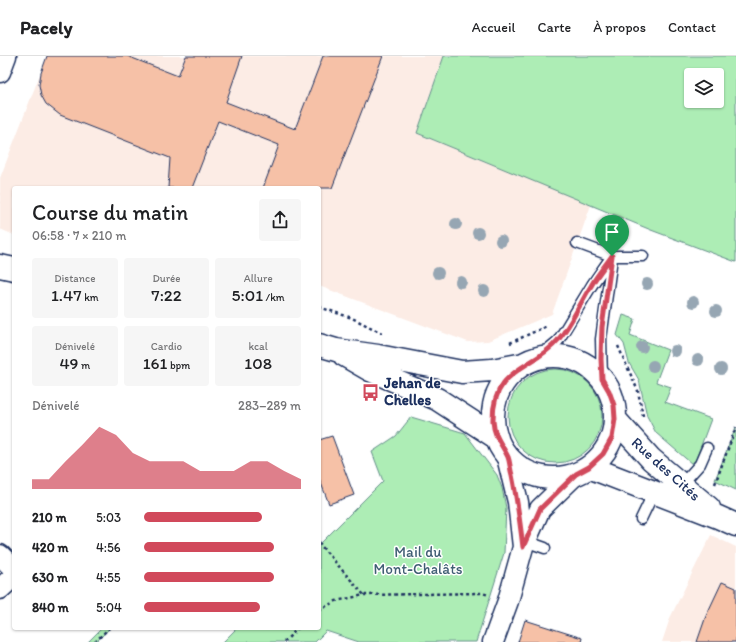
<!DOCTYPE html>
<html lang="fr">
<head>
<meta charset="utf-8">
<style>
  body { margin:0; font-family:Itim,sans-serif; background:#f6f6f6; color:#202124; height:100vh; display:flex; flex-direction:column; font-size:15px; white-space:nowrap }
  * { box-sizing:border-box; margin:0 }
  p { font-size:13px; color:#757577 }
  .icon { flex:none; width:22px; height:22px; fill:none; stroke:currentColor; stroke-width:2; stroke-linecap:round; stroke-linejoin:round }
  .map { position:relative; flex:1; overflow:hidden }
  .details { position:absolute; left:12px; top:130px; width:309px; height:444px; display:flex; flex-direction:column; background:#fff; border-radius:4px; box-shadow:0 1px 3px #0004 }
  .details>* { flex:none }
  .fabs { position:absolute; left:684px; top:12px; display:grid; gap:8px }
  .fabs a { display:grid; place-items:center; width:40px; height:40px; border-radius:4px; background:#fff; box-shadow:0 1px 3px #0004; font-size:20px }
  .pin { position:absolute; display:grid; place-items:center; width:34px; height:34px; color:#fff; margin:-41px -17px; border-radius:50% 50% 50% 0; rotate:-45deg; box-shadow:0 0 4px #0007 }
  .pin .icon { rotate:45deg }
  .round { display:grid; place-items:center; flex:none; width:42px; height:42px; border-radius:4px; background:#f6f6f6 }
  .head { display:flex; align-items:center; justify-content:space-between; height:68px; padding:0 20px }
  h1 { font-size:22px; font-weight:600; line-height:30px }
  .stats { display:grid; grid-template-columns:repeat(3,1fr); gap:6px; height:68px; padding:4px 20px }
  .stats div { display:grid; align-content:center; border-radius:4px; background:#f6f6f6; text-align:center }
  .stats b { font-size:17px; font-weight:600 }
  .stats small { font-size:11px; font-weight:400 }
  .stats p { font-size:11px }
  .chart { height:112px; padding:8px 20px }
  .chart p { display:flex; justify-content:space-between }
  .chart svg { width:100%; height:72px; margin-top:4px; fill:#d1495b; opacity:.7 }
  ul { padding:0 20px; list-style:none; font-size:13px }
  li { display:grid; grid-template-columns:64px 48px 1fr; align-items:center; height:30px }
  li i { height:10px; border-radius:5px; background:#d1495b }
  header { display:flex; align-items:center; gap:24px; box-sizing:border-box; height:56px; padding:0 20px; background:#fff; border-bottom:1px solid #e0e0e0 }
  header strong { font-size:19px }
  nav { display:flex; gap:22px; margin-inline-start:auto; font-size:14px }
  .map>svg:first-child { display:block }
</style>
</head>
<body>
<header>
<strong>Pacely</strong>
<nav><a>Accueil</a><a>Carte</a><a>À propos</a><a>Contact</a></nav>
</header>
<div class="map">
<svg width="736" height="586" viewBox="0 0 736 586">
  <rect width="100%" height="100%" fill="#fff"/>
  <filter id="ink" filterUnits="userSpaceOnUse"><feTurbulence type="fractalNoise" baseFrequency=".025" numOctaves="2"/><feDisplacementMap in="SourceGraphic" scale="8" xChannelSelector="R" yChannelSelector="G"/><feConvolveMatrix kernelMatrix="1 2 1 2 8 2 1 2 1" color-interpolation-filters="sRGB"/></filter>
  <g filter="url(#ink)">
    <path fill="#fcece5" d="M47,0H444L417,77L591,149L552,258L488,285L468,286L319,230V132H14V179L0,173V122Z
      M711,479L736,491V586H662L670,562Z"/>
    <path fill="#adedb5" stroke="#648e8a" fill-rule="evenodd" d="M444,0H736V206L651,174L417,77ZM691,19H717V45H691Z
      M623,259L635,263L630,279L668,294L656,326L671,331L665,346L711,363L696,403L692,408L656,377L647,360L639,324L629,307L624,288L617,279Z
      M508 360a47 47 0 1 1 94 0a47 47 0 1 1-94 0Z
      M411,361L465,377L497,419L502,432L506,452L504,497L476,586H359L326,575L315,586H223L237,572H319V489L383,425L372,396L396,380Z
      M736,371V434L715,424Z
      M102,572H110L96,586H88Z"/>
    <path fill="#f6c1a7" stroke="#1b2f5e" d="M47,0H127L178,20L186,0H242L226,46L295,73L323,0H383L332,132H263L279,89L218,65L192,132H168L170,102L60,59L46,48L41,39L39,29L41,17Z
      M332,380L354,439L329,448L319,422V384Z
      M722,526L736,532V586H697L706,560Z
      M525,564L582,582L581,586H518Z"/>
    <g fill="none" stroke-linecap="round" stroke-linejoin="round">
      <defs>
        <path id="service" d="M577,187L612,200H643
          M536,303L558,285L592,229L612,200
          M602,323L601,283L612,202
          M682,428L700,408L707,392
          M641,463L654,436
          M525,485L545,492"/>
        <path id="minor" d="M0,16L6,0
          M507,401L518,446L523,491
          M0,499L14,513
          M0,533L14,520
          M493,586L508,545L523,491L540,453L576,418"/>
        <path id="tertiary" d="M0,210L14,213
          M319,289L336,294L378,300L462,316L492,314L524,308
          M344,299L370,314L437,343L497,382
          M493 361a61 61 0 1 1 122 0a61 61 0 1 1-122 0Z
          M615,363L651,403L709,452
          M589,411L718,461L736,469"/>
      </defs>
      <use href="#service" stroke="#1b2f5e" stroke-width="13"/>
      <use href="#minor" stroke="#1b2f5e" stroke-width="23"/>
      <use href="#tertiary" stroke="#1b2f5e" stroke-width="25"/>
      <path stroke="#1b2f5e" stroke-width="2.5" stroke-dasharray="3 3" stroke-linecap="butt" d="M319,251L352,262L382,277
        M510,287L547,270
        M618,290L638,335L643,360
        M715,428L736,371
        M319,486L322,491L364,539
        M319,554L336,545L364,539L482,537L489,539
        M95,586L109,572
        M284,586L298,572"/>
      <use href="#service" stroke="#fff" stroke-width="10"/>
      <use href="#minor" stroke="#fff" stroke-width="20"/>
      <use href="#tertiary" stroke="#fff" stroke-width="22"/>
    </g>
    <g fill="#96a6b3">
      <circle cx="456" cy="168" r="6"/>
      <circle cx="478" cy="177" r="6"/>
      <circle cx="501" cy="185" r="6"/>
      <circle cx="438" cy="217" r="6"/>
      <circle cx="461" cy="226" r="6"/>
      <circle cx="647" cy="228" r="6"/>
      <circle cx="484" cy="235" r="6"/>
      <circle cx="693" cy="246" r="6"/>
      <circle cx="716" cy="255" r="6"/>
      <circle cx="642" cy="291" r="6"/>
      <circle cx="675" cy="295" r="6"/>
      <circle cx="698" cy="304" r="6"/>
      <circle cx="653" cy="310" r="6"/>
      <circle cx="721" cy="313" r="6"/>
    </g>
  </g>
  <g fill="none" stroke-linecap="round" stroke-linejoin="round" filter="url(#ink)">
    <defs>
      <path id="route" d="M612,200L602,271L601,303L602,323L609,335L614,349L615,363L612,382L603,398L589,411L576,418L540,453L523,491C520,466 517,443 512,419C510,413 510,406 508,401C502,388 494,381 493,365C492,311 533,314 558,284C572,268 580,247 591,230C597,219 605,210 612,200Z"/>
    </defs>
    <use href="#route" stroke="#fff" stroke-width="8"/>
    <use href="#route" stroke="#d1495b" stroke-width="5"/>
  </g>
  <defs>
    <symbol id="bus-bare" viewBox="-9 -9 18 18"><path d="M-5-6H5V4H4V6H2V4H-2V6H-4V4H-5ZM-3.5-4V0h7V-4ZM-3.5 1.2v1.5H-2V1.2ZM2 1.2v1.5H3.5V1.2Z" fill="#d1495b" stroke="#fff" stroke-width="2.5" paint-order="stroke"/></symbol>
  </defs>
  <g fill-rule="evenodd">
    <use href="#bus-bare" x="358" y="324" width="25" height="25"/>
  </g>
  <g text-anchor="middle" dominant-baseline="central" stroke-width="3" stroke-linejoin="round" paint-order="stroke">
    <g font-size="15" font-weight="bold" fill="#1b2f5e" stroke="#fff" text-anchor="start">
      <text x="384" y="327">Jehan de<tspan x="384" dy="17">Chelles</tspan></text>
    </g>
    <g font-size="15" fill="#1b2f5e" stroke="#fff">
      <text transform="translate(666 413) rotate(42)">Rue des Cités</text>
    </g>
    <g font-size="15" fill="#405e74" stroke="#fff">
      <text x="418" y="496">Mail du<tspan x="418" dy="17">Mont-Chalâts</tspan></text>
    </g>
  </g>
</svg>
<div class="fabs">
<a><svg class="icon" aria-label="layers" viewBox="0 0 24 24"><path d="M12 4l9 5-9 5-9-5zM3 14l9 5 9-5"/></svg></a>
</div>
<div class="pin" style="left:612px;top:200px;background:#1e9e55"><svg class="icon" aria-label="arrive" viewBox="0 0 24 24"><path d="M6 21V4h12l-3 4 3 4H6"/></svg></div>
<section class="details">
<div class="head"><div><h1>Course du matin</h1><p>06:58 · 7 × 210 m</p></div><a class="round"><svg class="icon" aria-label="share" viewBox="0 0 24 24"><path d="M12 15V3M7 8l5-5 5 5M5 13v7h14v-7"/></svg></a></div>
<div class="stats">
<div><p>Distance</p><b>1.47<small> km</small></b></div>
<div><p>Durée</p><b>7:22</b></div>
<div><p>Allure</p><b>5:01<small> /km</small></b></div>
</div>
<div class="stats">
<div><p>Dénivelé</p><b>49<small> m</small></b></div>
<div><p>Cardio</p><b>161<small> bpm</small></b></div>
<div><p>kcal</p><b>108</b></div>
</div>
<div class="chart"><p><span>Dénivelé</span>283–289 m</p>
<svg viewBox="0 0 160 44" preserveAspectRatio="none"><path d="M0 44V38L10 38L20 27L30 17L40 6L50 11L60 22L70 27L80 27L90 27L100 33L110 33L120 33L130 27L140 27L150 33L160 38V44z"/></svg>
</div>
<ul>
<li><b>210 m</b>5:03<i style="width:75%"></i></li>
<li><b>420 m</b>4:56<i style="width:83%"></i></li>
<li><b>630 m</b>4:55<i style="width:83%"></i></li>
<li><b>840 m</b>5:04<i style="width:74%"></i></li>
</ul>
</section>
</div>
</body>
</html>
